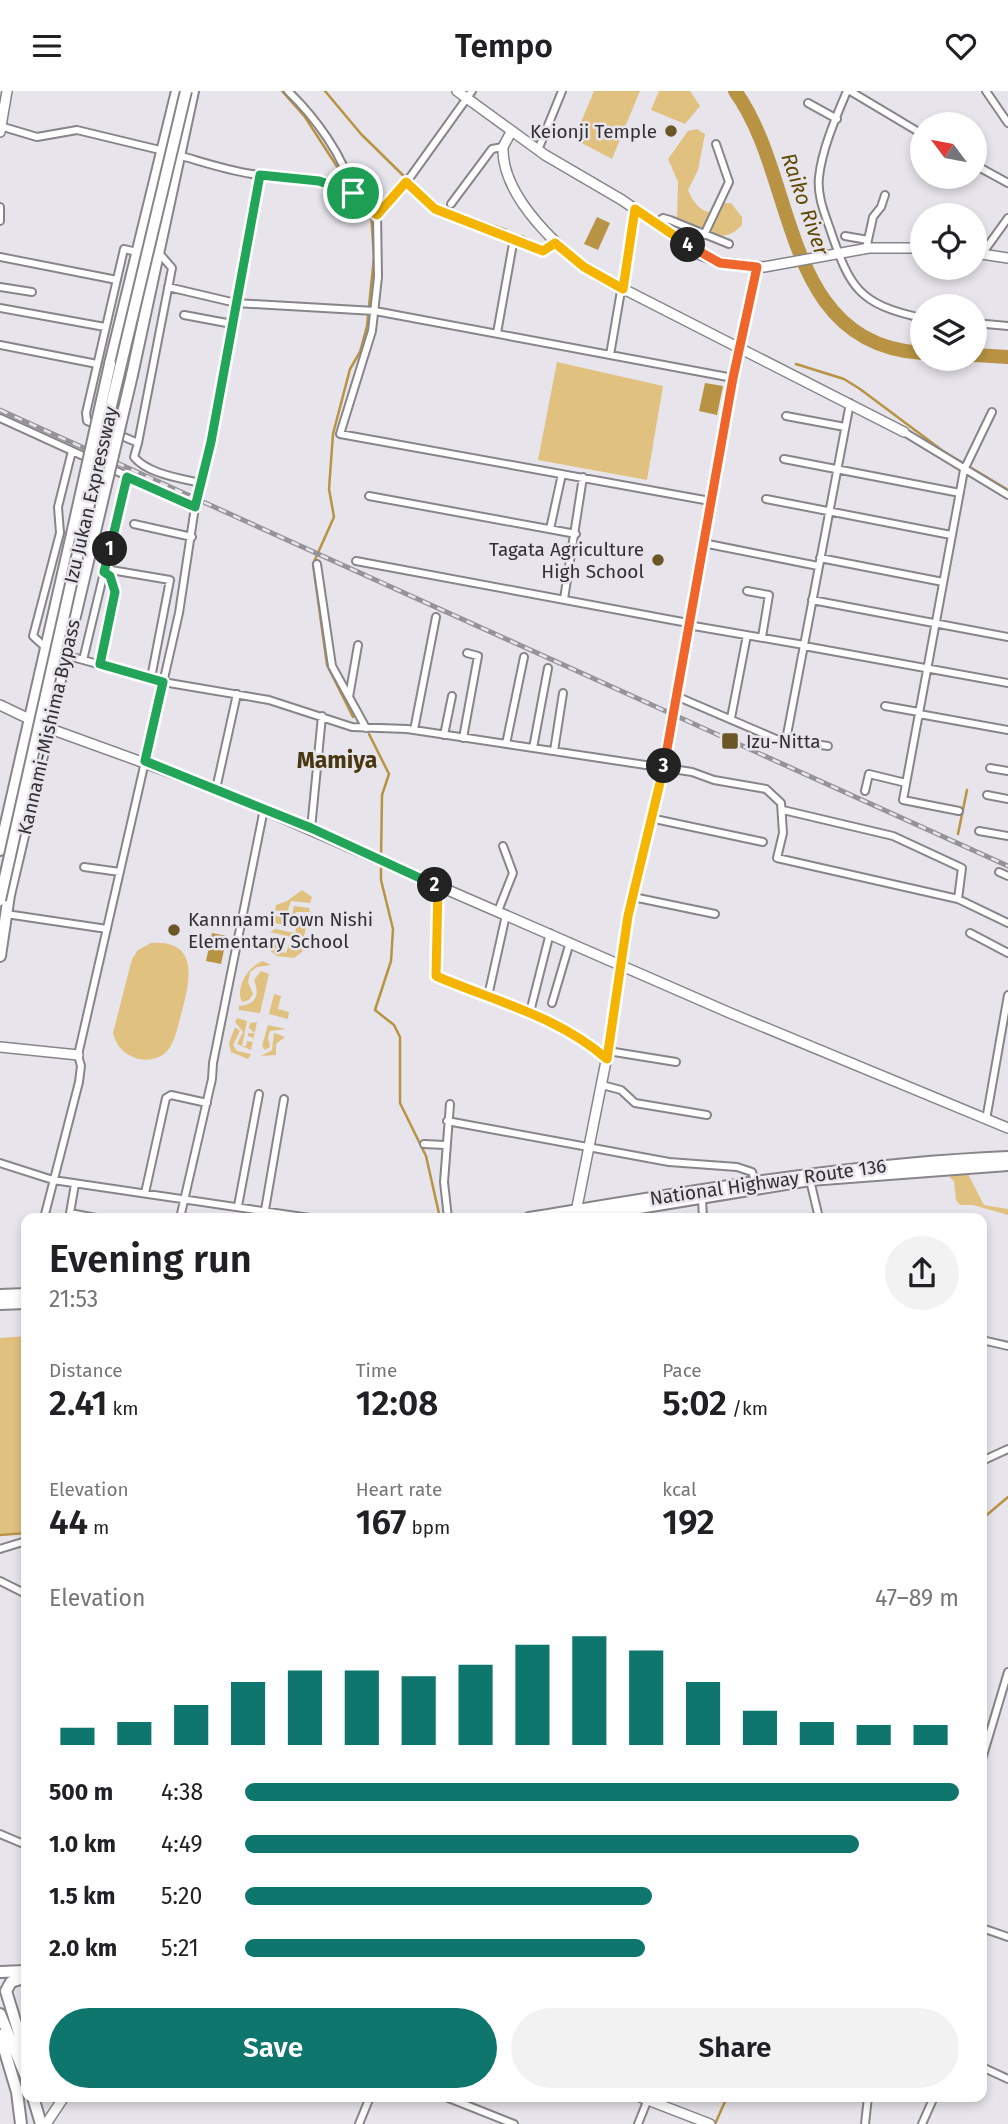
<!DOCTYPE html>
<html lang="en">
<head>
<meta charset="utf-8">
<style>
  body { margin:0; font-family:"Fira Sans",sans-serif; background:#f2f2f2; color:#202124; height:100vh; display:flex; flex-direction:column; font-size:26px; white-space:nowrap }
  * { box-sizing:border-box; margin:0 }
  p { font-size:23px; color:#757577 }
  .icon { flex:none; width:38px; height:38px; fill:none; stroke:currentColor; stroke-width:2; stroke-linecap:round; stroke-linejoin:round }
  .map { position:relative; flex:1; overflow:hidden }
  .panel { position:absolute; left:21px; top:1122px; width:966px; height:889px; display:flex; flex-direction:column; background:#fff; border-radius:14px; box-shadow:0 4px 10px #0003 }
  .panel>* { flex:none }
  .needle { width:46px; rotate:302deg }
  .fabs { position:absolute; left:910px; top:21px; display:grid; gap:14px }
  .fabs a { display:grid; place-items:center; width:77px; height:77px; border-radius:50%; background:#fff; box-shadow:0 4px 10px #0003; font-size:35px }
  .pin { position:absolute; display:grid; place-items:center; width:60px; height:60px; color:#fff; margin:-30px; border:4px solid #fff; border-radius:50%; box-shadow:0 2px 7px #0007 }
  .km { position:absolute; width:35px; height:35px; margin:-18px; border-radius:50%; background:#222; color:#fff; font-size:19px; line-height:35px; text-align:center }
  .round { display:grid; place-items:center; flex:none; width:74px; height:74px; border-radius:37px; background:#f2f2f2 }
  .headline { display:flex; align-items:center; justify-content:space-between; height:119px; padding:0 28px }
  h1 { font-size:38px; font-weight:600; line-height:52px }
  .figures { display:grid; grid-template-columns:repeat(3,1fr); gap:10px; height:119px; padding:7px 28px }
  .figures div { display:grid; align-content:center }
  .figures b { font-size:35px; font-weight:600 }
  .figures small { font-size:19px; font-weight:400 }
  .figures p { font-size:19px }
  .chart { height:196px; padding:14px 28px }
  .chart p { display:flex; justify-content:space-between }
  .chart svg { width:100%; height:126px; margin-top:7px; stroke:#0f766e; stroke-width:6 }
  .action { display:flex; gap:14px; margin-top:auto; padding:14px 28px }
  .action a { flex:1; height:80px; border-radius:42px; background:#0f766e; color:#fff; font-size:28px; font-weight:600; line-height:80px; text-align:center }
  .action a+a { background:#f2f2f2; color:#202124 }
  ul { padding:0 28px; list-style:none; font-size:23px }
  li { display:grid; grid-template-columns:112px 84px 1fr; align-items:center; height:52px }
  li i { height:18px; border-radius:9px; background:#0f766e }
  header { display:flex; justify-content:space-between; align-items:center; height:91px; padding:0 28px; background:#fff; font-size:32px; font-weight:600 }
  .map>svg:first-child { display:block }
</style>
</head>
<body>
<header><svg class="icon" aria-label="menu" viewBox="0 0 24 24"><path d="M4 6h16M4 12h16M4 18h16"/></svg>Tempo<svg class="icon" aria-label="heart" viewBox="0 0 24 24"><path d="M12 20l-8-8c-3-5 5-10 8-4 3-6 11-1 8 4z"/></svg></header>
<div class="map">
<svg width="1008" height="2033" viewBox="0 0 1008 2033">
  <rect width="100%" height="100%" fill="#e7e5eb"/>
  <path fill="#e1c180" d="M594,0H640L612,68L574,48Z
    M659,0H690L700,15L685,33L651,19Z
    M697,38L705,43L698,79L688,99C693,111 699,120 713,122L724,112H731L742,126V134C722,156 700,140 677,127L678,91L668,68L688,40Z
    M557,271L663,295L647,389L538,369Z
    M302,799L312,806L310,812L291,810L287,822L275,819L276,814L287,810Z
    M294,815L309,817L310,821H296L290,836L272,831L275,825L291,827Z
    M299,826L308,829L303,849L270,841L275,838L295,842Z
    M271,849L283,852L282,861L286,862L289,853L299,855L303,860L294,867L277,865L268,858V851Z
    M151,852C202,848 189,894 181,924C177,937 175,954 164,963C155,970 142,970 133,966C121,961 116,953 113,942L132,868L138,859Z
    M263,870L271,874L257,876L250,881L248,891L253,903L249,909L242,911C235,897 248,875 263,870Z
    M261,880L269,883L260,922L239,919V915C256,914 260,904 254,889Z
    M274,903L281,905L278,918L289,921L288,928L269,923Z
    M237,927L247,930L242,955H246L247,950L253,951V947L248,945V942H255L249,937L250,932L257,931L251,959L237,953L243,941L235,931Z
    M268,934L286,938L270,940L268,946L270,956L265,959L262,955Z
    M235,936L240,940L233,954L237,960L251,963L248,968L231,961L229,952Z
    M274,942L285,946L276,953V964L261,965L272,959Z
    M953,1081H967L984,1114L1008,1118V1124L973,1114H960L956,1109L954,1090L950,1087Z
    M26,1245V1441L0,1443V1247Z"/>
  <path fill="#b89343" d="M597,126L610,132L598,159L584,153Z
    M705,292L723,295L717,324L699,320Z
    M212,842L227,845L221,873L206,870Z"/>
  <g fill="none" stroke-linecap="round" stroke-linejoin="round">
    <path stroke="#b89343" stroke-width="2.5" d="M282,0L305,26L347,91
      M325,0L361,43L416,97
      M429,108L441,116L506,139
      M522,145L537,153
      M796,273L844,288L860,298L943,360L1008,399
      M353,626L327,574L313,473L334,426L329,398L333,343L350,278L360,261L367,235L374,166L371,122
      M369,643L389,683L382,704L381,767
      M958,743L967,699
      M381,774V789L393,838L391,870L375,919L394,934L400,946V1012L426,1065L440,1127
      M982,1428L1008,1406
      M0,1444L26,1442
      M715,2033L727,2006"/>
    <path stroke="#b89343" stroke-width="14" d="M735,0C798,86 780,253 922,262
      M975,264L1008,266"/>
    <defs>
      <path id="street" d="M288,0C315,26 344,65 353,102
        M472,0L411,85L377,124L378,186L372,240L340,343L710,410
        M847,0C836,26 822,58 819,86C817,104 824,121 830,138C850,197 858,213 922,227
        M850,0L922,43
        M986,0L1008,32
        M808,12L837,28
        M0,35L37,46L77,39L164,60
        M538,59L562,0
        M178,64C203,71 226,79 252,83C305,91 335,83 377,124
        M975,74L1008,92
        M406,91L435,118L543,160L555,152
        M451,113L492,58L503,56
        M0,116V130
        M656,132L663,127L670,129L729,153
        M704,144L729,91L716,53
        M845,145L868,149
        M866,158L873,126L881,116L885,104
        M137,161L124,158L86,322L87,330L138,352L172,177L159,162
        M982,163L1008,127
        M0,166L117,189
        M0,196L32,201
        M168,196L236,212L375,220L733,287
        M0,217L105,236
        M184,224L232,233
        M975,232L1008,235
        M497,242L514,147
        M0,254L97,273
        M610,264L635,118
        M786,325L845,336
        M0,327L195,416
        M904,341L1008,404
        M138,352L134,366C148,383 180,387 200,392
        M784,368L960,402
        M369,405L576,443
        M766,408L951,444
        M134,433L192,446
        M550,438L562,383
        M703,452L818,475
        M820,467L943,491
        M356,470L688,532
        M317,473L332,575L366,637
        M105,478L170,489L151,587
        M747,500L769,504L762,546
        M564,508L583,386
        M812,509L1008,546
        M688,534L804,554
        M804,555L1008,592
        M46,557L33,545L60,442L58,416L72,360
        M65,564L163,591L269,609L352,636L407,638L692,681L714,689L766,698L781,712L783,742L777,767L958,808
        M83,569L127,386
        M100,573L115,501L110,485L104,481
        M676,605L776,648L786,649L850,312
        M349,606L358,554
        M885,615L919,621
        M919,623L1008,639
        M731,627L747,544
        M414,639L436,526
        M444,644L452,605
        M463,647L478,565L467,562
        M786,649L828,655
        M506,653L524,566
        M533,657L548,577
        M554,660L563,602
        M990,677L1008,680
        M216,698L237,603
        M865,700L869,683L906,692
        M987,704L1008,708
        M783,719L893,745L962,777L958,808L1008,832
        M959,720L903,709L964,379L992,321
        M650,727L763,751
        M311,738L322,625
        M979,740L1008,745
        M84,776L120,781
        M999,781L1008,785
        M438,795L436,885C494,909 558,925 606,968
        M633,806L715,823
        M498,820L513,782L503,755
        M6,823L107,838
        M970,842L1008,862
        M488,905L506,824
        M552,912L570,851
        M530,921L550,842
        M608,960L676,971
        M602,994L621,999L635,1012L707,1024
        M986,1029L1008,904
        M447,1030L669,1071L737,1076L752,1081L757,1094
        M424,1053L445,1054
        M0,1072L53,1089L310,1127
        M810,1089L819,1127
        M75,1093L70,1122L96,1127
        M145,1102L166,1007L171,1004L207,1012
        M702,1108L703,1127
        M238,1115L259,1003
        M265,1119L284,1008
        M44,1127L79,991L81,975L78,964L179,522L195,416L211,351L260,84
        M180,1127L212,988L213,972L264,718
        M448,1127L444,1091L450,1013
        M982,1249L1008,1255
        M982,1370L1008,1358
        M0,1458L26,1450
        M0,1490L26,1503
        M26,1656V1668
        M982,1668L1008,1581
        M0,1743L26,1754
        M982,1837L1008,1846
        M982,1976L1008,1988
        M446,2006L514,2033
        M359,2033L370,2006
        M638,2033L648,2008
        M865,2033L868,2006
        M922,2033L934,2006"/>
      <path id="secondary" d="M457,0L545,64L622,109L701,164L720,171L764,176L869,157H922
        M0,41L7,0
        M511,41L503,56C501,106 562,162 600,186L904,341
        M975,162L1008,167
        M0,614L48,637L216,698L730,922L1008,1037
        M0,956L78,964
        M575,1126L608,960L628,825L663,676L733,287L757,176
        M640,2006L710,2033
        M46,2033L64,2006"/>
      <path id="highway" d="M110,273L177,0
        M132,284L193,0
        M0,759L72,443
        M0,865L9,804L93,449
        M529,1127C688,1101 846,1073 1008,1066
        M578,1127L810,1089L1008,1074
        M0,1204L26,1203
        M0,1213L26,1212
        M0,1881L25,1880
        M0,1923L26,1986
        M0,1944L17,2001L21,2033
        M25,1962L6,1900L11,1891L26,1886
        M33,2006L41,2033"/>
    </defs>
    <use href="#street" stroke="#87858a" stroke-width="10"/>
    <use href="#secondary" stroke="#87858a" stroke-width="12"/>
    <use href="#highway" stroke="#87858a" stroke-width="14"/>
    <use href="#street" stroke="#fff" stroke-width="6"/>
    <use href="#secondary" stroke="#fff" stroke-width="9"/>
    <use href="#highway" stroke="#fff" stroke-width="10"/>
    <defs>
      <path id="rail" d="M0,319L1008,775"/>
    </defs>
    <use href="#rail" stroke="#949398" stroke-width="5"/>
    <use href="#rail" stroke="#e7e5eb" stroke-width="2.5" stroke-dasharray="8" stroke-linecap="butt"/>
    <defs>
      <path id="highway-bridge" d="M72,443L110,273
        M93,449L132,284
        M0,809L111,315L186,0"/>
    </defs>
    <use href="#highway-bridge" stroke="#87858a" stroke-width="14" stroke-linecap="butt"/>
    <use href="#highway-bridge" stroke="#fff" stroke-width="10"/>
  </g>
  <g fill="none" stroke-linecap="round" stroke-linejoin="round">
    <defs>
      <path id="split-1" d="M110,458L127,386L195,416L211,351L260,84L319,90L353,102"/>
      <path id="split-2" d="M110,458L104,481L110,485L115,501L100,573L163,591L145,670L311,737L435,794"/>
      <path id="split-3" d="M435,794L438,795L436,885C494,910 558,925 607,968L628,825L664,675"/>
      <path id="split-4" d="M664,675L733,287L757,176L720,172L688,154"/>
      <path id="split-5" d="M353,102L377,124L406,91L435,118L543,160L555,152L584,176L623,198L635,118L688,154"/>
    </defs>
    <use href="#split-1" stroke="#fff" stroke-width="14"/>
    <use href="#split-2" stroke="#fff" stroke-width="14"/>
    <use href="#split-3" stroke="#fff" stroke-width="14"/>
    <use href="#split-4" stroke="#fff" stroke-width="14"/>
    <use href="#split-5" stroke="#fff" stroke-width="14"/>
    <use href="#split-1" stroke="#22a559" stroke-width="9"/>
    <use href="#split-2" stroke="#22a559" stroke-width="9"/>
    <use href="#split-3" stroke="#f5b400" stroke-width="9"/>
    <use href="#split-4" stroke="#f0652b" stroke-width="9"/>
    <use href="#split-5" stroke="#f5b400" stroke-width="9"/>
  </g>
  <g fill="#6c5626" stroke="#e7e5eb" stroke-width="2.5">
    <circle cx="671" cy="40" r="7"/>
    <circle cx="658" cy="469" r="7"/>
    <rect x="721" y="641" width="18" height="18" rx="3.5"/>
    <circle cx="174" cy="839" r="7"/>
  </g>
  <g text-anchor="middle" dominant-baseline="central" stroke-width="5" stroke-linejoin="round" paint-order="stroke">
    <g font-size="19" fill="#302f32" stroke="#e7e5eb" text-anchor="end">
      <text x="657" y="40">Keionji Temple</text>
      <text x="644" y="458">Tagata Agriculture<tspan x="644" dy="22">High School</tspan></text>
      <text x="746" y="650" text-anchor="start">Izu-Nitta</text>
      <text x="188" y="828" text-anchor="start">Kannnami Town Nishi<tspan x="188" dy="22">Elementary School</tspan></text>
    </g>
    <g font-size="19" fill="#302f32" stroke="#e7e5eb">
      <text transform="translate(91 404) rotate(-77)">Izu Jukan Expressway</text>
      <text transform="translate(49 636) rotate(-77)">Kannami-Mishima Bypass</text>
      <text transform="translate(768 1091) rotate(-8)">National Highway Route 136</text>
    </g>
    <g font-size="21" font-style="italic" fill="#604704" stroke="#e7e5eb">
      <text transform="translate(805 113) rotate(71)">Raiko River</text>
    </g>
    <g font-size="23" font-weight="bold" fill="#47360e" stroke="#e7e5eb">
      <text x="337" y="669">Mamiya</text>
    </g>
  </g>
</svg>
<div class="fabs">
<a><svg class="needle" viewBox="-14 -14 28 28"><path d="M0-13l5 13h-10z" fill="#e53935"/><path d="M0 13l5-13h-10z" fill="#757577"/></svg></a>
<a><svg class="icon" aria-label="locate" viewBox="0 0 24 24"><circle cx="12" cy="12" r="6"/><path d="M12 2v4M12 18v4M2 12h4M18 12h4"/></svg></a>
<a><svg class="icon" aria-label="layers" viewBox="0 0 24 24"><path d="M12 4l9 5-9 5-9-5zM3 14l9 5 9-5"/></svg></a>
</div>
<div class="pin" style="left:353px;top:102px;background:#1e9e55"><svg class="icon" aria-label="arrive" viewBox="0 0 24 24"><path d="M6 21V4h12l-3 4 3 4H6"/></svg></div>
<b class="km" style="left:110px;top:458px">1</b>
<b class="km" style="left:435px;top:794px">2</b>
<b class="km" style="left:664px;top:675px">3</b>
<b class="km" style="left:688px;top:154px">4</b>
<section class="panel">
<div class="headline"><div><h1>Evening run</h1><p>21:53</p></div><a class="round"><svg class="icon" aria-label="share" viewBox="0 0 24 24"><path d="M12 15V3M7 8l5-5 5 5M5 13v7h14v-7"/></svg></a></div>
<div class="figures">
<div><p>Distance</p><b>2.41<small> km</small></b></div>
<div><p>Time</p><b>12:08</b></div>
<div><p>Pace</p><b>5:02<small> /km</small></b></div>
</div>
<div class="figures">
<div><p>Elevation</p><b>44<small> m</small></b></div>
<div><p>Heart rate</p><b>167<small> bpm</small></b></div>
<div><p>kcal</p><b>192</b></div>
</div>
<div class="chart"><p><span>Elevation</span>47–89 m</p>
<svg viewBox="0 0 160 44" preserveAspectRatio="none"><path d="M5 44V38M15 44V36M25 44V30M35 44V22M45 44V18M55 44V18M65 44V20M75 44V16M85 44V9M95 44V6M105 44V11M115 44V22M125 44V32M135 44V36M145 44V37M155 44V37"/></svg>
</div>
<ul>
<li><b>500 m</b>4:38<i style="width:100%"></i></li>
<li><b>1.0 km</b>4:49<i style="width:86%"></i></li>
<li><b>1.5 km</b>5:20<i style="width:57%"></i></li>
<li><b>2.0 km</b>5:21<i style="width:56%"></i></li>
</ul>
<div class="action"><a>Save</a><a>Share</a></div>
</section>
</div>
</body>
</html>
